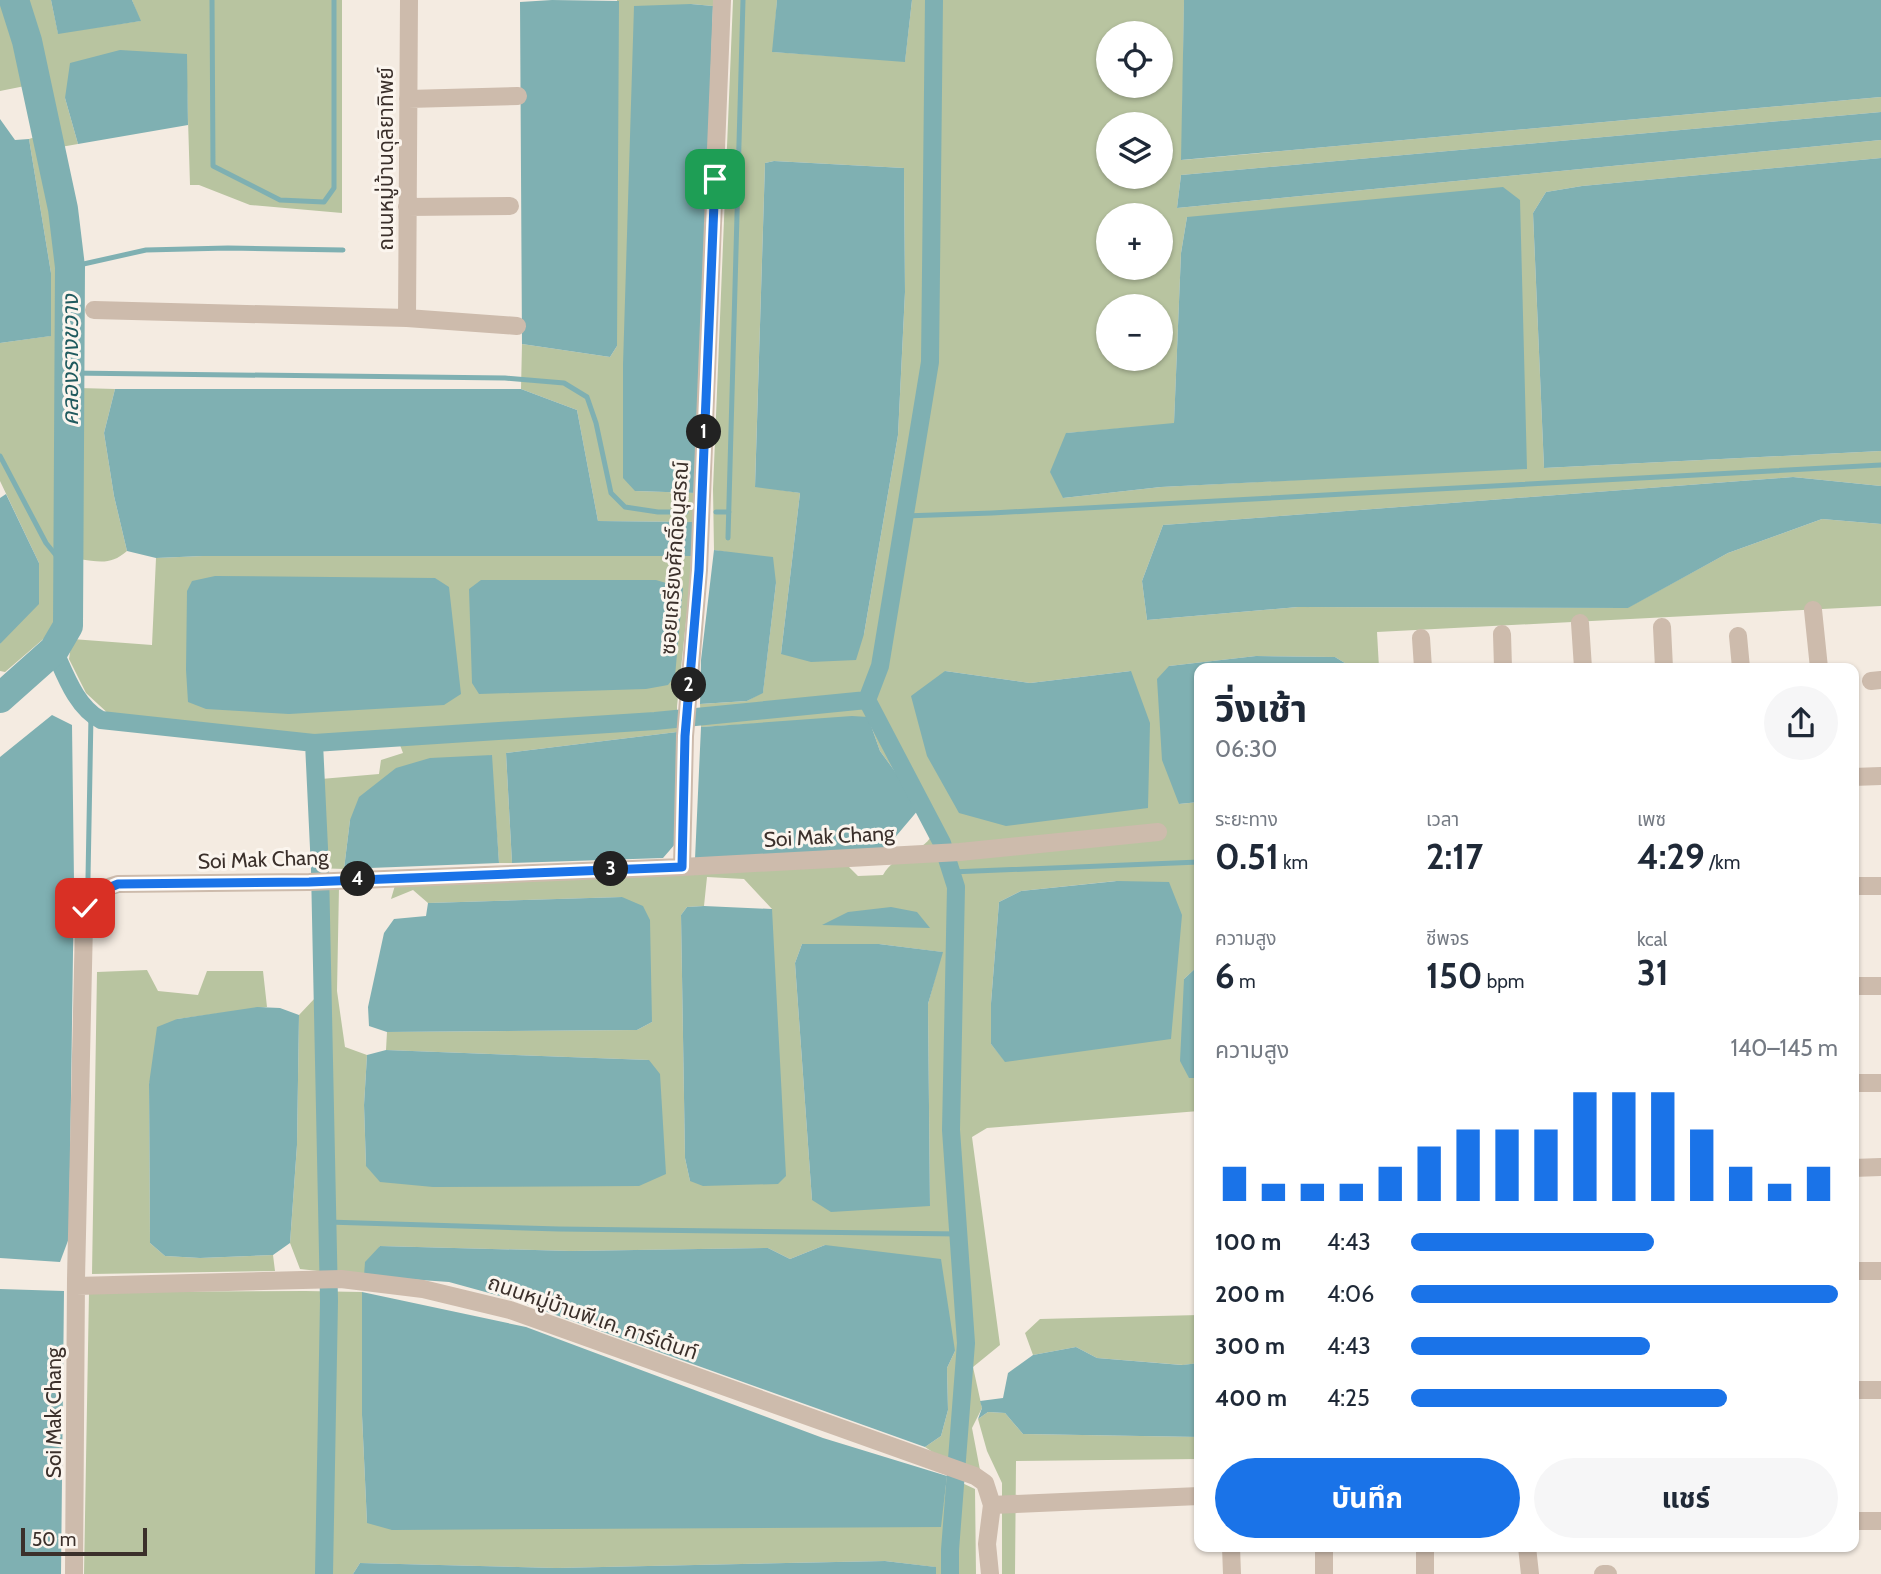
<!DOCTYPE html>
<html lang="th">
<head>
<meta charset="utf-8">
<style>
  body { margin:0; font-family:Cabin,"Noto Sans Thai",sans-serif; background:#f6f6f7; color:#1f2937; height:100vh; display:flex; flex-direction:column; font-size:26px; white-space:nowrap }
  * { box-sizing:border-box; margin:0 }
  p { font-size:23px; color:#747a83 }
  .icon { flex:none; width:38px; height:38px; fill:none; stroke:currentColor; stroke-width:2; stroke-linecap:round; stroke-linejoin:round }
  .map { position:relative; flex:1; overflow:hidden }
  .details { position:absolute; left:1194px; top:663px; width:665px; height:889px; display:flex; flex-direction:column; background:#fff; border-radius:14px; box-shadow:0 2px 5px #0004 }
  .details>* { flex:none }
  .controls { position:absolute; left:1096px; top:21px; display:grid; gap:14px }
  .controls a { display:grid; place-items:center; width:77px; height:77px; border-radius:50%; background:#fff; box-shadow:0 2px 5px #0004; font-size:35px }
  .scale { position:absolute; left:21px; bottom:18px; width:126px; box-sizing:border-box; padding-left:7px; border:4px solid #3b302b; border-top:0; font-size:19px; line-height:24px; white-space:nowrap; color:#3b302b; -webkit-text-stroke:5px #fbf5ee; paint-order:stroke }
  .pin { position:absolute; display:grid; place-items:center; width:60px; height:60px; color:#fff; margin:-30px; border-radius:14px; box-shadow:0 4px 10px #0006 }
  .km { position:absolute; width:35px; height:35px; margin:-18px; border-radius:50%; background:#222; color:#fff; font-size:19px; line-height:35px; text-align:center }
  .round { display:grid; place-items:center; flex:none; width:74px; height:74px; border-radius:37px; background:#f6f6f7 }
  .headline { display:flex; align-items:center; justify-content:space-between; height:119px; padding:0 21px }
  h1 { font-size:38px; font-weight:700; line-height:52px }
  .figures { display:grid; grid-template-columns:repeat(3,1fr); gap:10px; height:119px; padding:7px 21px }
  .figures div { display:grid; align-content:center }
  .figures b { font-size:35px; font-weight:700 }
  .figures small { font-size:19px; font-weight:400 }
  .figures p { font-size:19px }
  .chart { height:196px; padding:14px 21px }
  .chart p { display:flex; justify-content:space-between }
  .chart svg { width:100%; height:126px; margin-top:7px; stroke:#1a73e8; stroke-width:6 }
  .cta { display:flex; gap:14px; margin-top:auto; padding:14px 21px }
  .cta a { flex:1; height:80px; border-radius:42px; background:#1a73e8; color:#fff; font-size:28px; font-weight:700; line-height:80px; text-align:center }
  .cta a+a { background:#f6f6f7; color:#1f2937 }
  ul { padding:0 21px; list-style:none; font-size:23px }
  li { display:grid; grid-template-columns:112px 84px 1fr; align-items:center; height:52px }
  li i { height:18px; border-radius:9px; background:#1a73e8 }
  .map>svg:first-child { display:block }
</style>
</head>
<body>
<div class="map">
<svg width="1881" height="1574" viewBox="0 0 1881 1574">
  <rect width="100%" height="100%" fill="#f4ebe1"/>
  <path fill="#b8c4a0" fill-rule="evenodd" d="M0,0H5L6,4L25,86L0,91Z
    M22,0H51L58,33L140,21L132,0H342V213L250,205L199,185H190L186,54L65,98L78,144L55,148Z
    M617,0H713V6L691,4L635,491L696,493L695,522L598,521L577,410L521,389L522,344L610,357L617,346Z
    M733,0H777L773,52L905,61L912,0H1184L1182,160L1881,97V112L1181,175L1177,208L1881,140V158L1582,186L1546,192L1533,213L1544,468L1881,451V486L1793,477L1163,525L1142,581L1147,620L1298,607L1627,608L1728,553L1822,519L1881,524V606L1377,632L1379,668H1353L1335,657L1256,656L1169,666L1179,804L1199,802V965L1184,979L1189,1077L1199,1078V1111L987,1128L972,1137L1000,1345L973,1367L982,1408L972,1428L980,1470L937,1455L925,1447L941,1436L948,1410L947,1368L955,1351L825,1245L790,1259L768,1248L571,1251L380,1246L364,1276L300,1269L290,1243L297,1145L299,1015L316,997V891L339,887L337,991L345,1047L367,1055L364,1105L366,1166L649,1060L386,1050L387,1032L637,1030L652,1022L622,897L428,903L413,890L391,899L396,882L845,863L858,876L883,875C896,852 922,854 932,835L910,792L880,751L868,717L701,727L700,704L747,701L763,692L776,583L726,552L714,550L713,489ZM1108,33H1160V86H1108ZM1108,124H1160V177H1108ZM774,161L904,168L905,292L898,435L864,634L781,654L800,493L755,486L765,163ZM1108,215H1160V268H1108ZM1187,217L1527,468L1161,487L1063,498L1067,433L1174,424L1181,253ZM1108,306H1160V359H1108ZM945,671L1030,683L1131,671L927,756ZM707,877L744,879L772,909L690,1181L685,1158L681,915L687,907L704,906ZM1116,881L1005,1061L991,1044V1003L999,902L1021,891ZM802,944H879L942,952L928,1004L930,1206L812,1200L795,963Z
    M41,135L60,242L64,334V598L48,635L5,672L0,671V644L39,563L0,481V343L50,336L51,273L29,139Z
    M79,388L115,389L104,433L114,496L127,551C111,565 100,562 79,559Z
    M203,556H693L677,706V732L506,753L512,863H499L491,755L350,820L344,869L314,868L321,779L379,774L381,760L403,753L394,729L298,739L201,730L112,717L86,693L69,659L72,639L152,645L156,558Z
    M147,970L158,991L198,995L207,971H263L267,1007L177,1019L149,1084L150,1243L165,1256L200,1258L273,1255L275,1271L92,1274L97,972Z
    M305,1291L362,1292V1415L367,1523L940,1527L947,1476L975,1489L976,1574H936L935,1567L885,1561L556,1568L360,1563L353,1574H84L89,1292Z
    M1199,1315V1363L1183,1365L1097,1358L1076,1347L1033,1355L1025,1333L1040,1319Z
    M988,1412L1005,1413L1023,1434L1199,1437V1459L1016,1461L1015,1574H1002V1483L987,1451L978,1419Z"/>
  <path fill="#7fb0b2" d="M51,0H132L141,21L58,34Z
    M552,0L619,1L617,346L610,357L522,344L520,2Z
    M777,0H912L905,62L772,52Z
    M1184,0H1881V97L1181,160Z
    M691,4L713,6L696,493L635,491L623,478V365L634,6Z
    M120,50L187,54L188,125L78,144L65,98L70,63Z
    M1881,112V140L1177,208L1181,175Z
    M0,119L15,140L29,139L51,273V336L0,343Z
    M1881,158V451L1544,468L1533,213L1546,192L1582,186Z
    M774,161L904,168L905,292L898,435L864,634L856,660L811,662L781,654L800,493L755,487L765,163Z
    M1503,187L1520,200L1527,469L1161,487L1063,498L1050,472L1066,433L1174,423L1181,253L1187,217Z
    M115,389H521L577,410L598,521L695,522L693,556H203L156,558L127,551L114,496L104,433Z
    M1793,477L1881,486V524L1822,519L1728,553L1628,608L1298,607L1147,620L1142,581L1163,525Z
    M6,494L39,563V604L0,644V498Z
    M714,550L773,557L776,583L763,693L747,701L700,704L701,660Z
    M215,576L435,578L449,587L461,694L444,705L289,714L206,709L188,702L186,670L187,591L192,581Z
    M481,580H656L683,588L675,676L668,685L646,689L479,694L472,683L469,589Z
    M1256,656L1335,657L1353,668H1199V802L1179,804L1162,760L1157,679L1169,666Z
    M945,671L1030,683L1131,671L1150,723L1148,808L1006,826L959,813L927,756L911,696Z
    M52,715L72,725L74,881L69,1238L60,1262L0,1258V757Z
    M852,716L868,717L880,751L910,792L919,809L886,848L695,859L701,727Z
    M677,732L676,843L663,858L512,863L506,753Z
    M492,755L499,863L344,869L350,820L359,797L396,768L430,758Z
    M1117,881L1169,882L1182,915L1171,1039L1005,1062L991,1044V1003L999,902L1021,891Z
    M622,897L643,906L650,920L652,1022L637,1030L387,1032L369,1026L368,1007L384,933L394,919L426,916L428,903Z
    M704,906L772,909L786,1176L778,1184L703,1186L690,1181L685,1158L681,915L687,907Z
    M891,907L917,912L930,928L822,925L848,912Z
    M802,944H879L943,952L928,1004L930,1206L831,1212L812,1200L795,963Z
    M1199,965V1078H1189L1180,1061L1184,979Z
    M257,1007L280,1008L299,1015L297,1145L290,1243L273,1255L200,1258L165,1256L150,1243L149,1084L157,1027L177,1019Z
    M386,1050L649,1060L660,1074L666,1174L639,1186L433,1187L380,1182L366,1166L364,1105L367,1055Z
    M825,1245L941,1259L955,1351L947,1368L948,1410L941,1436L925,1447L511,1299L449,1282L364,1276L365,1262L380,1246L571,1251L768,1248L790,1259Z
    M0,1289L64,1291L61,1574H0Z
    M362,1292L526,1327L823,1438L947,1476L941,1527L392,1530L367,1523L362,1415Z
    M1076,1347L1097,1358L1182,1365L1199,1363V1437L1023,1434L1005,1413L988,1412L978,1419L982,1408L980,1401L1003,1398L1008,1373L1033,1355Z
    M885,1561L936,1567V1574H353L360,1563L556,1568Z"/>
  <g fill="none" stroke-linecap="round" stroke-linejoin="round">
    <path stroke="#7fb0b2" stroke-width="5" d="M212,0L213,166L280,200L324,202L334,188V0
      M70,267L146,250L228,248L343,250
      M69,373L505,378L564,383L587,397L596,423L611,493L625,507L658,512H686
      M0,456L46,543L68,570
      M716,512H729
      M904,516L992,513L1881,465
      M728,538L743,0
      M951,872L1199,862
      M88,878L91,715
      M327,1222L559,1229L959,1234"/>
    <path stroke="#7fb0b2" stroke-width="18" d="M54,650C65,674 76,707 101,720L314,743L655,721L867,700L880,666L930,362L934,0
      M867,700L942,843L956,887L951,1130L966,1343L950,1550V1574
      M314,743L320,869L329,1301L324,1574"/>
    <path stroke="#7fb0b2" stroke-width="30" d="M0,698L54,650L68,626L70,267L63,209L27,41L14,0"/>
    <path stroke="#cdbbac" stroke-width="18" d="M408,99L518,96
      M407,207L510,206
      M94,310L407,318L517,326
      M407,318L409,0
      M1813,610L1819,668
      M1580,623L1583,668
      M1662,627L1664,668
      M1502,634L1503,668
      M1738,636L1741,668
      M1421,638L1423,668
      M1871,681L1881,680
      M1853,777L1881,776
      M682,867L685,736L699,570L722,0
      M1853,886H1881
      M1853,986H1881
      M1853,1083H1881
      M1853,1168L1881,1167
      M1853,1271H1881
      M76,1286L341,1279L423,1289L510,1310L975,1476L985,1483L992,1505L987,1544L990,1574
      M1853,1390H1881
      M992,1505L1199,1496
      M1853,1521H1881
      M1231,1547L1232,1574
      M1425,1547V1574
      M1527,1547L1530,1574
      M74,1574L76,1279L84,923C86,902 97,889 118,884L309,882L682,867L960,852L1158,832
      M1324,1574V1547
      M1603,1574H1608"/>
  </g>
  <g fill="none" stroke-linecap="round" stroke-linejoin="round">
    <defs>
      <path id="route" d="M85,908L99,892L118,884L309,882L682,867L685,736L699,570L715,179"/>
    </defs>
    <use href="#route" stroke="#fff" stroke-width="14"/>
    <use href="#route" stroke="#1a73e8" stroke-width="9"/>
  </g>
  <g text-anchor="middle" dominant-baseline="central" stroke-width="6" stroke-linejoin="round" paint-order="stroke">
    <g font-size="21" fill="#3b302b" stroke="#fbf5ee">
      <text transform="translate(385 159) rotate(-90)">ถนนหมู่บ้านดุลิยาทิพย์</text>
      <text transform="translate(674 558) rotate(-86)">ซอยเกรียงศักดิ์อนุสรณ์</text>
      <text transform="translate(829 836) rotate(-3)">Soi Mak Chang</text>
      <text transform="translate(263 859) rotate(-2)">Soi Mak Chang</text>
      <text transform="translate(593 1317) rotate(19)">ถนนหมู่บ้านพี.เค. การ์เด้นท์</text>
      <text transform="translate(53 1413) rotate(-90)">Soi Mak Chang</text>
    </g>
    <g font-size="23" font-style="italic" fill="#1f5a5e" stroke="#fbf5ee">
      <text transform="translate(70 360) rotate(-90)">คลองรางขวาง</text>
    </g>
  </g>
</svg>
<div class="controls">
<a><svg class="icon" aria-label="locate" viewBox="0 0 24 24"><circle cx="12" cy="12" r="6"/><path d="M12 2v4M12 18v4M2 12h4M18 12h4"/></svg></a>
<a><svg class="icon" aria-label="layers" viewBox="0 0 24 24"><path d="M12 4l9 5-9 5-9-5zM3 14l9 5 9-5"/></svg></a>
<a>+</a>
<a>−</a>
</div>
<div class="scale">50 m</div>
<div class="pin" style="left:715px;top:179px;background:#1e9e55"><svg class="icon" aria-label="arrive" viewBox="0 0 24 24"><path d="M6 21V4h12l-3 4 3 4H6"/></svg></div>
<div class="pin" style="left:85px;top:908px;background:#d93025"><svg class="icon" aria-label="check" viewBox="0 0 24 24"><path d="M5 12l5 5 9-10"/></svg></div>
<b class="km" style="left:704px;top:432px">1</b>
<b class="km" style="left:689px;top:685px">2</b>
<b class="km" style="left:611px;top:869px">3</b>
<b class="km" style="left:358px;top:879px">4</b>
<section class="details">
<div class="headline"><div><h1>วิ่งเช้า</h1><p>06:30</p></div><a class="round"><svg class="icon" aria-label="share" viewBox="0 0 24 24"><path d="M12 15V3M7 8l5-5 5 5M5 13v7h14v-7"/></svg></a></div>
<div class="figures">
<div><p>ระยะทาง</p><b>0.51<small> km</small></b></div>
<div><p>เวลา</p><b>2:17</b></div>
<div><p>เพซ</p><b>4:29<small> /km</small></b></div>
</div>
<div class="figures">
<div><p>ความสูง</p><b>6<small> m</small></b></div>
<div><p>ชีพจร</p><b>150<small> bpm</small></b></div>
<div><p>kcal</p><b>31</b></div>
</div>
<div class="chart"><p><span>ความสูง</span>140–145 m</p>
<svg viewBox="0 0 160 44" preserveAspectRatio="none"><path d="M5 44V32M15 44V38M25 44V38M35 44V38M45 44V32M55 44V25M65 44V19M75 44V19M85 44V19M95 44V6M105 44V6M115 44V6M125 44V19M135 44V32M145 44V38M155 44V32"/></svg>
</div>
<ul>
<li><b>100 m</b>4:43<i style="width:57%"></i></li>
<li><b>200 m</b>4:06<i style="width:100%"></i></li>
<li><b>300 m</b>4:43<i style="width:56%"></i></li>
<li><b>400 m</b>4:25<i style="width:74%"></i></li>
</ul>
<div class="cta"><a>บันทึก</a><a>แชร์</a></div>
</section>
</div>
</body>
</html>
